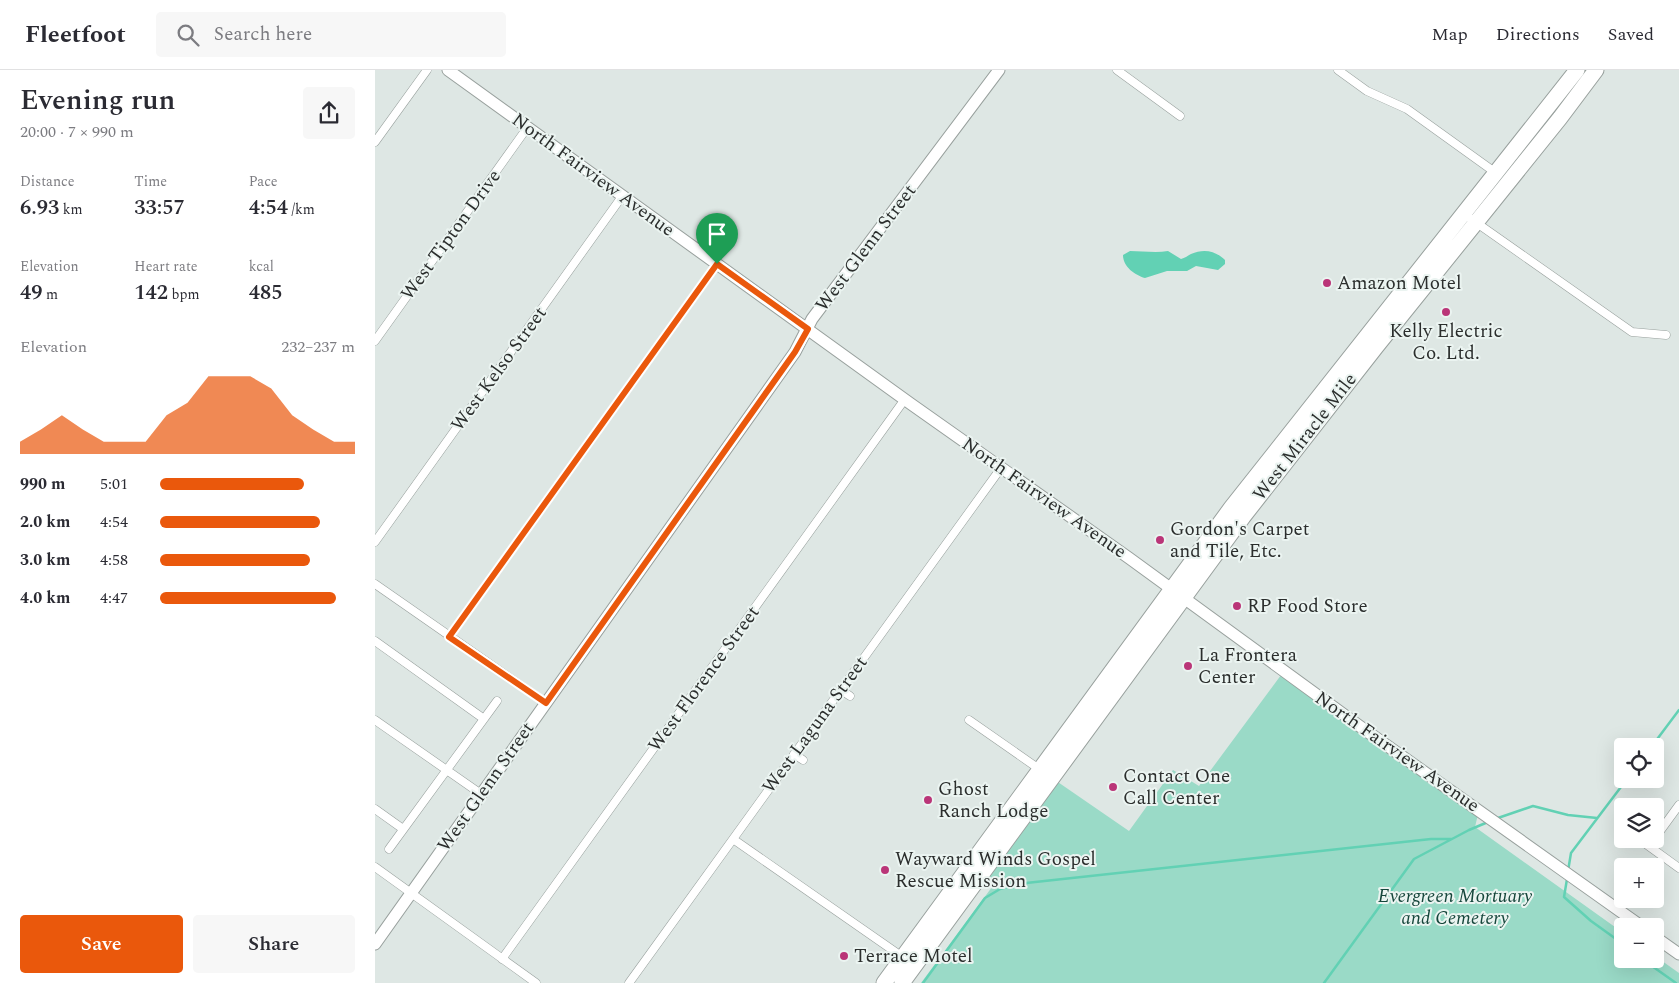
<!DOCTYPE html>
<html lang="en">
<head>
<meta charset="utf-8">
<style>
  body { margin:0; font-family:Spectral,serif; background:#f7f7f7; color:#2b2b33; height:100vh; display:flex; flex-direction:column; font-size:19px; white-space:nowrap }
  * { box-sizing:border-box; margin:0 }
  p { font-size:16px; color:#7c7c81 }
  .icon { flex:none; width:28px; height:28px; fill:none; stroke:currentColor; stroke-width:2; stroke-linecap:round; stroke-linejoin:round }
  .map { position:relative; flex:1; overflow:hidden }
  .details { display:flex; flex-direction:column; background:#fff; width:375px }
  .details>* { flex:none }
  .fabs { position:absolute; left:1239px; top:668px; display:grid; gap:10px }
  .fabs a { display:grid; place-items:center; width:50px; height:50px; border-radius:5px; background:#fff; box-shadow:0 5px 20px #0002; font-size:25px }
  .pin { position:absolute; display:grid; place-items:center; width:42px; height:42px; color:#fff; margin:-51px -21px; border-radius:50% 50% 50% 0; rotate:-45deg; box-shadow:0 0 5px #0007 }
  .pin .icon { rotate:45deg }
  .round { display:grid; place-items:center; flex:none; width:52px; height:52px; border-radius:5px; background:#f7f7f7 }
  .head { display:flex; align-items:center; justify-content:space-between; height:85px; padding:0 20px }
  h1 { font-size:28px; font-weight:600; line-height:38px }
  .metrics { display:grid; grid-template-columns:repeat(3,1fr); gap:8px; height:85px; padding:5px 20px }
  .metrics div { display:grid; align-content:center }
  .metrics b { font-size:21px; font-weight:600 }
  .metrics small { font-size:14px; font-weight:400 }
  .metrics p { font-size:14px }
  .chart { height:140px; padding:10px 20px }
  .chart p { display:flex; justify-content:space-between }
  .chart svg { width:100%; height:90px; margin-top:5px; fill:#ea580c; opacity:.7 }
  .primary-button { display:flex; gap:10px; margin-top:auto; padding:10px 20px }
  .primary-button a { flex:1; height:58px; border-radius:5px; background:#ea580c; color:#fff; font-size:20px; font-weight:600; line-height:58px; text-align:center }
  .primary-button a+a { background:#f7f7f7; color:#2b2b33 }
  ul { padding:0 20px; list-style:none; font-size:16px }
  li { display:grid; grid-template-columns:80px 60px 1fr; align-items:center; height:38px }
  li i { height:12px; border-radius:6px; background:#ea580c }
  header { display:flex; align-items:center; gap:30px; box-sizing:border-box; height:70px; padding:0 25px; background:#fff; border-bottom:1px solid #e1e1e2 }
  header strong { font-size:24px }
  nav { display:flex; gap:28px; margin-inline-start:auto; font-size:18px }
  .search { width:350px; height:45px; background:#f7f7f7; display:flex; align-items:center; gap:12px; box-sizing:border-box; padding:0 18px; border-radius:5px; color:#7c7c81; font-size:19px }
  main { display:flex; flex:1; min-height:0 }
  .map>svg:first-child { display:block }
</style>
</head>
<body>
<header>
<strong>Fleetfoot</strong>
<div class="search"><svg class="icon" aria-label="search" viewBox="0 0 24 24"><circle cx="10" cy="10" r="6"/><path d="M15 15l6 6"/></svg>Search here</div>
<nav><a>Map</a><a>Directions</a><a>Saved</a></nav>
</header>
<main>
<section class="details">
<div class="head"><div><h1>Evening run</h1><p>20:00 · 7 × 990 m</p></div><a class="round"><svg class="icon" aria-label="share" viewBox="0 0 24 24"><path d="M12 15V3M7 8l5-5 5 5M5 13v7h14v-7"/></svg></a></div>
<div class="metrics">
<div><p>Distance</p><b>6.93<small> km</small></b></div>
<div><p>Time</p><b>33:57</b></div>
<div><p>Pace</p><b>4:54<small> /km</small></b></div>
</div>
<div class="metrics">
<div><p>Elevation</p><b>49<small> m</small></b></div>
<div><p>Heart rate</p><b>142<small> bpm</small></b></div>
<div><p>kcal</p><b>485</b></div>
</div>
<div class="chart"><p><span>Elevation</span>232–237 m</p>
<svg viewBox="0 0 160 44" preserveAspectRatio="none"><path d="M0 44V38L10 32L20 25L30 32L40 38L50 38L60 38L70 25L80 19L90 6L100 6L110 6L120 12L130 25L140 32L150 38L160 38V44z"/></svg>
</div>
<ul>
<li><b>990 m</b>5:01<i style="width:74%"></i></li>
<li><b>2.0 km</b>4:54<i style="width:82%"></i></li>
<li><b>3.0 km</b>4:58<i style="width:77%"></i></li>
<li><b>4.0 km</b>4:47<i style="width:90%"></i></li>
</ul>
<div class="primary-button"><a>Save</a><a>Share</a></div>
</section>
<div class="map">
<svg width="1304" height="913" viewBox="0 0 1304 913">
  <rect width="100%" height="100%" fill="#dee7e4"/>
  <path fill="#9adac7" d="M909,601L1104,740L1100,757L1247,862L1248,889H1280V886L1304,903V913H546L617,817H597L677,708L754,761L798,700L824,716Z"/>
  <path fill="#62d1b4" d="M755,181C767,181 781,183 793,181L806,189C810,188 812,186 816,184C829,178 841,181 850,190V194L843,200L821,196L812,201H792L770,208C760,205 748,197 748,185Z"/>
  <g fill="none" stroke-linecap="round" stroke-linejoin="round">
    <path stroke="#62d1b4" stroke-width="2.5" d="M1277,676L1304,640
      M1120,749L1158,736L1193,745L1222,748
      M1193,801L1196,783L1252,709
      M1192,809L1189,827L1216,851L1248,874
      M1267,889L1301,913
      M548,913L610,828L625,819L642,814L1056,769H1076
      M949,913L1039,789L1094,760L1113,752"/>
    <defs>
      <path id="street" d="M742,0L805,46
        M963,0L992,21L1032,39L1121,103
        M0,72L52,0
        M1089,144L1257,262L1291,265
        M0,271L152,58
        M0,472L248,125
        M0,514L171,633
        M74,567L342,194
        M0,571L109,649
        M466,620L475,626
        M0,650L106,724
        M594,650L667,701
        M419,684L428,690
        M0,739L28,759
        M1245,755L1248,757
        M1280,768L1304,735
        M358,769L529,888
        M1264,769L1304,798
        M14,779L122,631
        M0,797L161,913
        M127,889L530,329
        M254,913L626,398"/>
      <path id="secondary" d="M73,0L536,334L754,488L983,655L1266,856
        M1280,867L1304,884
        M0,874L420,282L437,249L624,0"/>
      <path id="highway" d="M509,913L856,438L1202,0
        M527,913L868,447L1001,277L1185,48L1221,0"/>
    </defs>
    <use href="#street" stroke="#98a09d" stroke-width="9"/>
    <use href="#secondary" stroke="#98a09d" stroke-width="13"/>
    <use href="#highway" stroke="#98a09d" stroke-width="17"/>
    <use href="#street" stroke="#fff" stroke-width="8"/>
    <use href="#secondary" stroke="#fff" stroke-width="11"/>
    <use href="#highway" stroke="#fff" stroke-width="15"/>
  </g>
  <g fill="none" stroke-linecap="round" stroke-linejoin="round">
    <defs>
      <path id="route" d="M342,194L433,259L420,282L171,633L74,567Z"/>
    </defs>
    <use href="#route" stroke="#fff" stroke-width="10"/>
    <use href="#route" stroke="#ea580c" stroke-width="6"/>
  </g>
  <g fill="#ba3578" stroke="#ebf4f1" stroke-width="2">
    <circle cx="952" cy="213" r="5"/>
    <circle cx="1071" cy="242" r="5"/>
    <circle cx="785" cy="470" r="5"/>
    <circle cx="862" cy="536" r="5"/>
    <circle cx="813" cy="596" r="5"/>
    <circle cx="738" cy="717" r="5"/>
    <circle cx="553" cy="730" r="5"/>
    <circle cx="510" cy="800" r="5"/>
    <circle cx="469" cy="886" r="5"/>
  </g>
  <g text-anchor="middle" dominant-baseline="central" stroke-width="4" stroke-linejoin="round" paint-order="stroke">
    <g font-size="19" fill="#2b2e2d" stroke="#ebf4f1">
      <text transform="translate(218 105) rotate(36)">North Fairview Avenue</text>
      <text transform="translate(76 165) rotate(-54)">West Tipton Drive</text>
      <text transform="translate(491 178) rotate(-53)">West Glenn Street</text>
      <text transform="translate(124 299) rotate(-54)">West Kelso Street</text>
      <text transform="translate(930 367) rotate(-52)">West Miracle Mile</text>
      <text transform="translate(669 428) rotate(35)">North Fairview Avenue</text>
      <text transform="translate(329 609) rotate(-54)">West Florence Street</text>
      <text transform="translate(440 655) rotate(-54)">West Laguna Street</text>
      <text transform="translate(1022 682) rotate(35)">North Fairview Avenue</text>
      <text transform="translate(111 717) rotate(-55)">West Glenn Street</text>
    </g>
    <g font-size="19" fill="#2b2e2d" stroke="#ebf4f1" text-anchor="start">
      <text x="962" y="213">Amazon Motel</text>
      <text x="1071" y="261" text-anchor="middle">Kelly Electric<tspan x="1071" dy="22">Co. Ltd.</tspan></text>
      <text x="795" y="459">Gordon's Carpet<tspan x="795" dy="22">and Tile, Etc.</tspan></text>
      <text x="872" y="536">RP Food Store</text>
      <text x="823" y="585">La Frontera<tspan x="823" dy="22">Center</tspan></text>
      <text x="748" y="706">Contact One<tspan x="748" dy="22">Call Center</tspan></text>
      <text x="563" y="719">Ghost<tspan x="563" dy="22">Ranch Lodge</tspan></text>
      <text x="520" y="789">Wayward Winds Gospel<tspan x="520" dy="22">Rescue Mission</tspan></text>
      <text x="479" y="886">Terrace Motel</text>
    </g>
    <g font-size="19" font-style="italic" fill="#15463b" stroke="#ebf4f1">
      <text x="1080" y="826">Evergreen Mortuary<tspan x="1080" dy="22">and Cemetery</tspan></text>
    </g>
  </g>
</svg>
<div class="fabs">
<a><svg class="icon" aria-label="locate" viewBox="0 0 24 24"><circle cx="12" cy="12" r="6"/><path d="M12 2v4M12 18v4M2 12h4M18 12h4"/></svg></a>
<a><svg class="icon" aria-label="layers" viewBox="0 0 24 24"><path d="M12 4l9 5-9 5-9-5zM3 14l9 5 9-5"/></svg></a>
<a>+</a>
<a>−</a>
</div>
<div class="pin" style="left:342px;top:194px;background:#1e9e55"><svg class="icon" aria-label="arrive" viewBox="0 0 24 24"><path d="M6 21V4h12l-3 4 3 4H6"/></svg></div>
</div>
</main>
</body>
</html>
